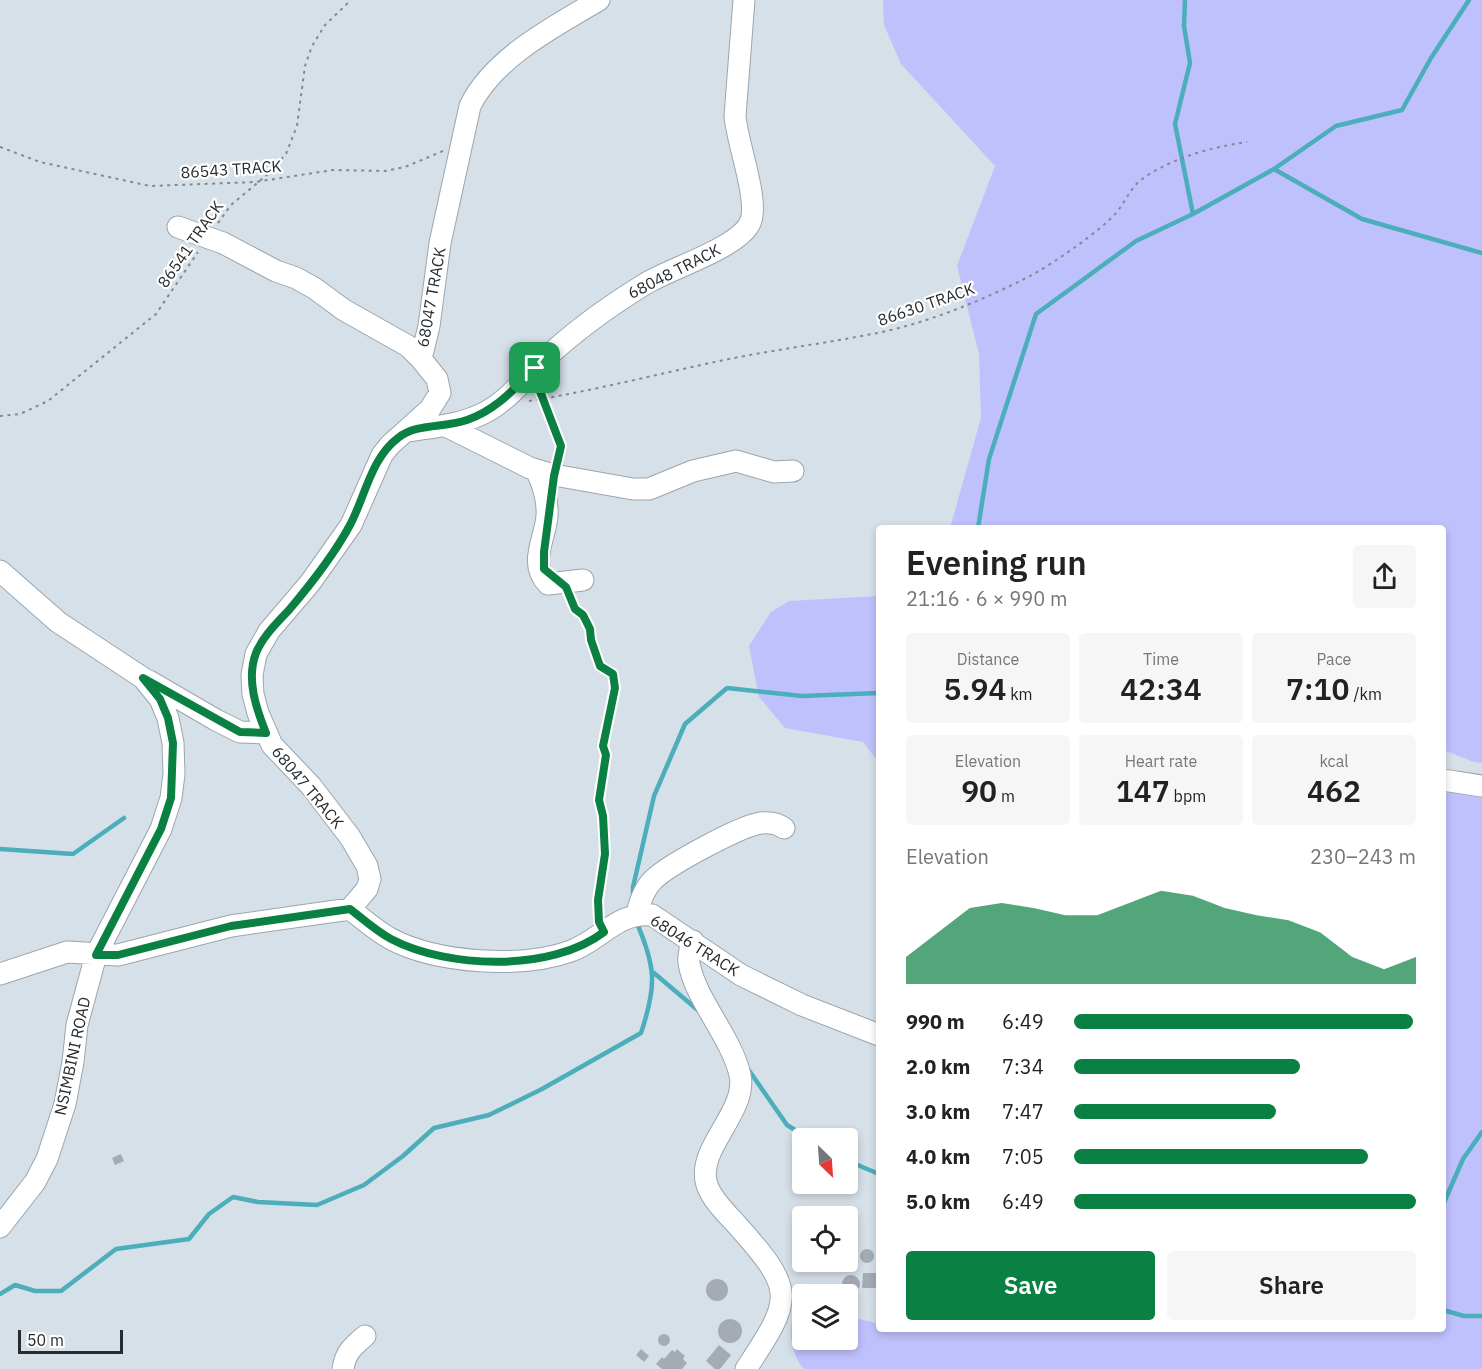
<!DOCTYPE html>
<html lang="en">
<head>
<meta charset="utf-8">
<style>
  body { margin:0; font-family:"IBM Plex Sans",sans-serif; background:#f6f6f6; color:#222; height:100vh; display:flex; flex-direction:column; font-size:22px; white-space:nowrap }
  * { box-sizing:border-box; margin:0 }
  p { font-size:20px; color:#767676 }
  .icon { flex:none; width:33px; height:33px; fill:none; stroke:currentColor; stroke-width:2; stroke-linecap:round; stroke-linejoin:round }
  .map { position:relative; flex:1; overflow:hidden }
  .drawer { position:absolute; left:876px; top:525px; width:570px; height:807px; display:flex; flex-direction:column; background:#fff; border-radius:6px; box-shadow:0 3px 9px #0003 }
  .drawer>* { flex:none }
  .needle { width:39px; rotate:155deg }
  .fabs { position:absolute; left:792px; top:1128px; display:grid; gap:12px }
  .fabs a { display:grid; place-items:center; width:66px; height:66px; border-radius:6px; background:#fff; box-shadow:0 3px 9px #0003; font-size:30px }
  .scale { position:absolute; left:18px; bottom:15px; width:105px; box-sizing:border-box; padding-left:6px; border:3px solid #282c2f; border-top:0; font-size:16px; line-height:21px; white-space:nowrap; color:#282c2f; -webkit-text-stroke:4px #fff; paint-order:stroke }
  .pin { position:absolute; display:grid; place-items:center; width:51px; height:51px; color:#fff; margin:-26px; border-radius:12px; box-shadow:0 3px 9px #0006 }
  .round { display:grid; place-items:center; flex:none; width:63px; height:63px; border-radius:6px; background:#f6f6f6 }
  .head { display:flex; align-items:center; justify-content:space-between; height:102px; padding:0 30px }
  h1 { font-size:33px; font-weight:600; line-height:45px }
  .metrics { display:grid; grid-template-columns:repeat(3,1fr); gap:9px; height:102px; padding:6px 30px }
  .metrics div { display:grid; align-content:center; border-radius:6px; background:#f6f6f6; text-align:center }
  .metrics b { font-size:30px; font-weight:600 }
  .metrics small { font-size:16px; font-weight:400 }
  .metrics p { font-size:16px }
  .chart { height:168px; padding:12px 30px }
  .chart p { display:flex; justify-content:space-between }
  .chart svg { width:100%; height:108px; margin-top:6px; fill:#0b8043; opacity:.7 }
  .primary-button { display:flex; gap:12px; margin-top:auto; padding:12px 30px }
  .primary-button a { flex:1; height:69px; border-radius:6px; background:#0b8043; color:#fff; font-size:24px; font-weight:600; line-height:69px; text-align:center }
  .primary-button a+a { background:#f6f6f6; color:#222 }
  ul { padding:0 30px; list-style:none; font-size:20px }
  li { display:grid; grid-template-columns:96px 72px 1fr; align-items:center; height:45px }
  li i { height:15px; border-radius:8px; background:#0b8043 }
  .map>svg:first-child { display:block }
</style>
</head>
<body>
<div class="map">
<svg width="1482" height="1369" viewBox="0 0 1482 1369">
  <rect width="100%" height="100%" fill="#d6e0e9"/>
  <path fill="#bfc1fd" d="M883,0H1482V763L1474,762L1443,750V528H950L981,418L979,354L957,266L995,166L901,64L884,25Z
    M879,596V763L863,742L785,728L759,697L749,646L771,612L789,601Z
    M1443,785L1482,792V1369H804C794,1359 787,1334 793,1320C794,1315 799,1312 802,1309V1340H848V1316L879,1324V1329H1443Z"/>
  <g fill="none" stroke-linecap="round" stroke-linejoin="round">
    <path stroke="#4caeba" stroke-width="4.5" d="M1185,0L1184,26L1190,63L1175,124L1193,214
      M1274,169L1362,219L1482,253
      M978,528L989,459L1036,314L1136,241L1193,214L1274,169L1336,126L1402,110L1431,58L1469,0
      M0,849L73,854L124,818
      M633,895V887L654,796L685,724L727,688L802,696L879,693
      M654,973L700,1012
      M748,1069L787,1125L808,1138
      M848,1161L879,1174
      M1443,1205L1463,1159L1482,1132
      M0,1294L15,1285L35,1291H61L116,1249L189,1239L209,1214L233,1197L258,1202L317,1205L364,1185L403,1156L434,1128L489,1115L542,1089L641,1033C657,985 656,967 636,921
      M1443,1310L1464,1316H1482"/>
  </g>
  <path fill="#a5abb5" d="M121,1154L124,1161L115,1165L112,1158Z
    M860 1256a7 7 0 1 1 14 0a7 7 0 1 1-14 0Z
    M863,1273H877L876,1288H862Z
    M842 1284a9 9 0 1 1 18 0a9 9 0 1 1-18 0Z
    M706 1290a11 11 0 1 1 22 0a11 11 0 1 1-22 0Z
    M718 1331a12 12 0 1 1 24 0a12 12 0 1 1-24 0Z
    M658 1340a6 6 0 1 1 12 0a6 6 0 1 1-12 0Z
    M719,1345L731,1355L720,1369H715L706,1361Z
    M641,1349L649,1356L644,1362L636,1355Z
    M677,1349L685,1356L683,1359L687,1363L682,1369H662L656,1364L662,1357L664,1359L672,1350L675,1352Z"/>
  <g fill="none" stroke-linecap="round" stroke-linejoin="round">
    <defs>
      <path id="minor" d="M178,227L223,243L276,271L296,278L314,288L344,310L408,346L421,359
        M446,426L530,468L554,475L633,489H649L693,471L736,461L774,472L793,471
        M408,431C433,427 459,425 482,414C509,401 526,376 547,357C577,329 611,305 645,284C671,268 738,248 750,223C760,202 737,143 735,116L744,0
        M536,470C543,483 548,501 547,516C545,540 528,563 548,584L583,580
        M0,571L58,622L143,678L160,699L168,718L173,743L174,774L171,798L161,829L96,955L77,1025L73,1062L65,1104L47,1159L35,1182L0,1227
        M149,681L216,720L240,732L266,733
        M1443,780L1482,786
        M350,909L367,889L370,879L367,866L350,837L311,786L272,745L258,713L253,694L252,675L256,654L269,631L310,583L351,525L382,455L390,445L430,409L440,393L437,379L421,359L429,326L440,243L470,106C493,58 555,26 599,0
        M637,913C640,901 644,889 653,880C668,865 740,826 761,823C770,822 777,823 784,828
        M693,941C690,950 687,958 690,968C698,1002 732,1039 740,1075C748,1112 695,1149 707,1185C712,1200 727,1214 737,1225C796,1291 793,1298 746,1369
        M0,974L67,952L118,955L231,926L350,909C363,919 376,931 391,939C437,963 522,969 571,951C601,940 618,911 652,915L741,975L802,1005L879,1035
        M343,1369C345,1353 353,1346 365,1336"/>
    </defs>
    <use href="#minor" stroke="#9ca5ae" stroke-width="23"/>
    <path stroke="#828a90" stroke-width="2" stroke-dasharray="3 4.5" stroke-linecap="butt" d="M0,147L40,162L150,186L255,182L333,170L385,171L405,167L443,151
      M218,223L231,205L268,174L286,154L297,126L305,66L312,46L325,25L351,0
      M539,388L561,446L557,458
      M529,401C598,390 665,372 734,358C780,349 826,343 872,334C926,324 981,301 1030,276C1051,265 1102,230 1117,212C1127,199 1131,186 1145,177C1175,157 1212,147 1247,142
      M0,416L20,414L48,401L156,314L198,252
      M571,599C575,607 581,612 585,619C592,633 595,651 600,666L613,674L615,688L603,746L606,755L599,800L603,816L605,854L598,900L599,915"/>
    <use href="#minor" stroke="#fff" stroke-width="21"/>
  </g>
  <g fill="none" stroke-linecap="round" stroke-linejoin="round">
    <defs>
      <path id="route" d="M535,368L538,386L561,446L554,476L544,552V569L566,587L575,609L583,615L590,629L591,640L600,666L613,674L615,688L603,746L606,755L599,800L603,816L605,854L598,900L599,922L604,932C552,972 448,969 391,939C376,931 363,919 350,909L231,926L118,955H96L161,829L171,798L173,743L168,718L160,699L143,678L240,732L266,733C256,708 246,679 256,653C263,636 277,623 289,610C311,584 334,555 350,525C365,497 371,458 398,438C416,423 445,428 467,420C496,410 514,389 535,368Z"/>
    </defs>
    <use href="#route" stroke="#fff" stroke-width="12"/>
    <use href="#route" stroke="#0b8043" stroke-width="8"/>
  </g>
  <g text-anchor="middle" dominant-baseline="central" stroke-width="4.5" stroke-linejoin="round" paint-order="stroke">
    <g font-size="16" fill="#282c2f" stroke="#fff">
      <text transform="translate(231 169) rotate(-4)">86543 TRACK</text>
      <text transform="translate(190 244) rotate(-55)">86541 TRACK</text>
      <text transform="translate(674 271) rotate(-27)">68048 TRACK</text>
      <text transform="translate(431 297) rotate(-80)">68047 TRACK</text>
      <text transform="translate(926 304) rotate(-19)">86630 TRACK</text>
      <text transform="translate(308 787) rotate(50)">68047 TRACK</text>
      <text transform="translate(695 945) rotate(32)">68046 TRACK</text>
      <text transform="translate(72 1056) rotate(-78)">NSIMBINI ROAD</text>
    </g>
  </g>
</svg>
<div class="fabs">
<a><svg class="needle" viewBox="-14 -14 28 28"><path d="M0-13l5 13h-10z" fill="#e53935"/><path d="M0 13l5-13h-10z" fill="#767676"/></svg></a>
<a><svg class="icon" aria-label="locate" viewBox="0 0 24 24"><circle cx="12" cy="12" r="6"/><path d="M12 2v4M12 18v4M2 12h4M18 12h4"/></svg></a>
<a><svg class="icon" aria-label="layers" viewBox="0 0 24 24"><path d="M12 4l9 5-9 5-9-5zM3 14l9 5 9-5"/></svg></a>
</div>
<div class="scale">50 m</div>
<div class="pin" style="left:535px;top:368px;background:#1e9e55"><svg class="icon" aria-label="arrive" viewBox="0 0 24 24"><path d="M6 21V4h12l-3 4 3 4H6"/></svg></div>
<section class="drawer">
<div class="head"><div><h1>Evening run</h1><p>21:16 · 6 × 990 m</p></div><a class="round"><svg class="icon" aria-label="share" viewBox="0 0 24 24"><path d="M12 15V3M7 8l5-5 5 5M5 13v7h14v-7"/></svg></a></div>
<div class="metrics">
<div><p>Distance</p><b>5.94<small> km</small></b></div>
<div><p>Time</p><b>42:34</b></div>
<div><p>Pace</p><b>7:10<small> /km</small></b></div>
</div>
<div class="metrics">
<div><p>Elevation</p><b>90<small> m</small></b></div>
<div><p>Heart rate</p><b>147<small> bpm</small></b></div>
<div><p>kcal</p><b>462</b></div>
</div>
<div class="chart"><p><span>Elevation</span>230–243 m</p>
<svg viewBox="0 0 160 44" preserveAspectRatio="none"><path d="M0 44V33L10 23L20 13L30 11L40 13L50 16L60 16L70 11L80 6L90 8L100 13L110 16L120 18L130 23L140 33L150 38L160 33V44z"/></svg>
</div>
<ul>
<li><b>990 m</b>6:49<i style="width:99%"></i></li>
<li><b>2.0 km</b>7:34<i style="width:66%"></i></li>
<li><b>3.0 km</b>7:47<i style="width:59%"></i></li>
<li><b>4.0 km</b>7:05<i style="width:86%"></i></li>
<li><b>5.0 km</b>6:49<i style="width:100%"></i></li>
</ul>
<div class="primary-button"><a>Save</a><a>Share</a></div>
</section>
</div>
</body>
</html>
